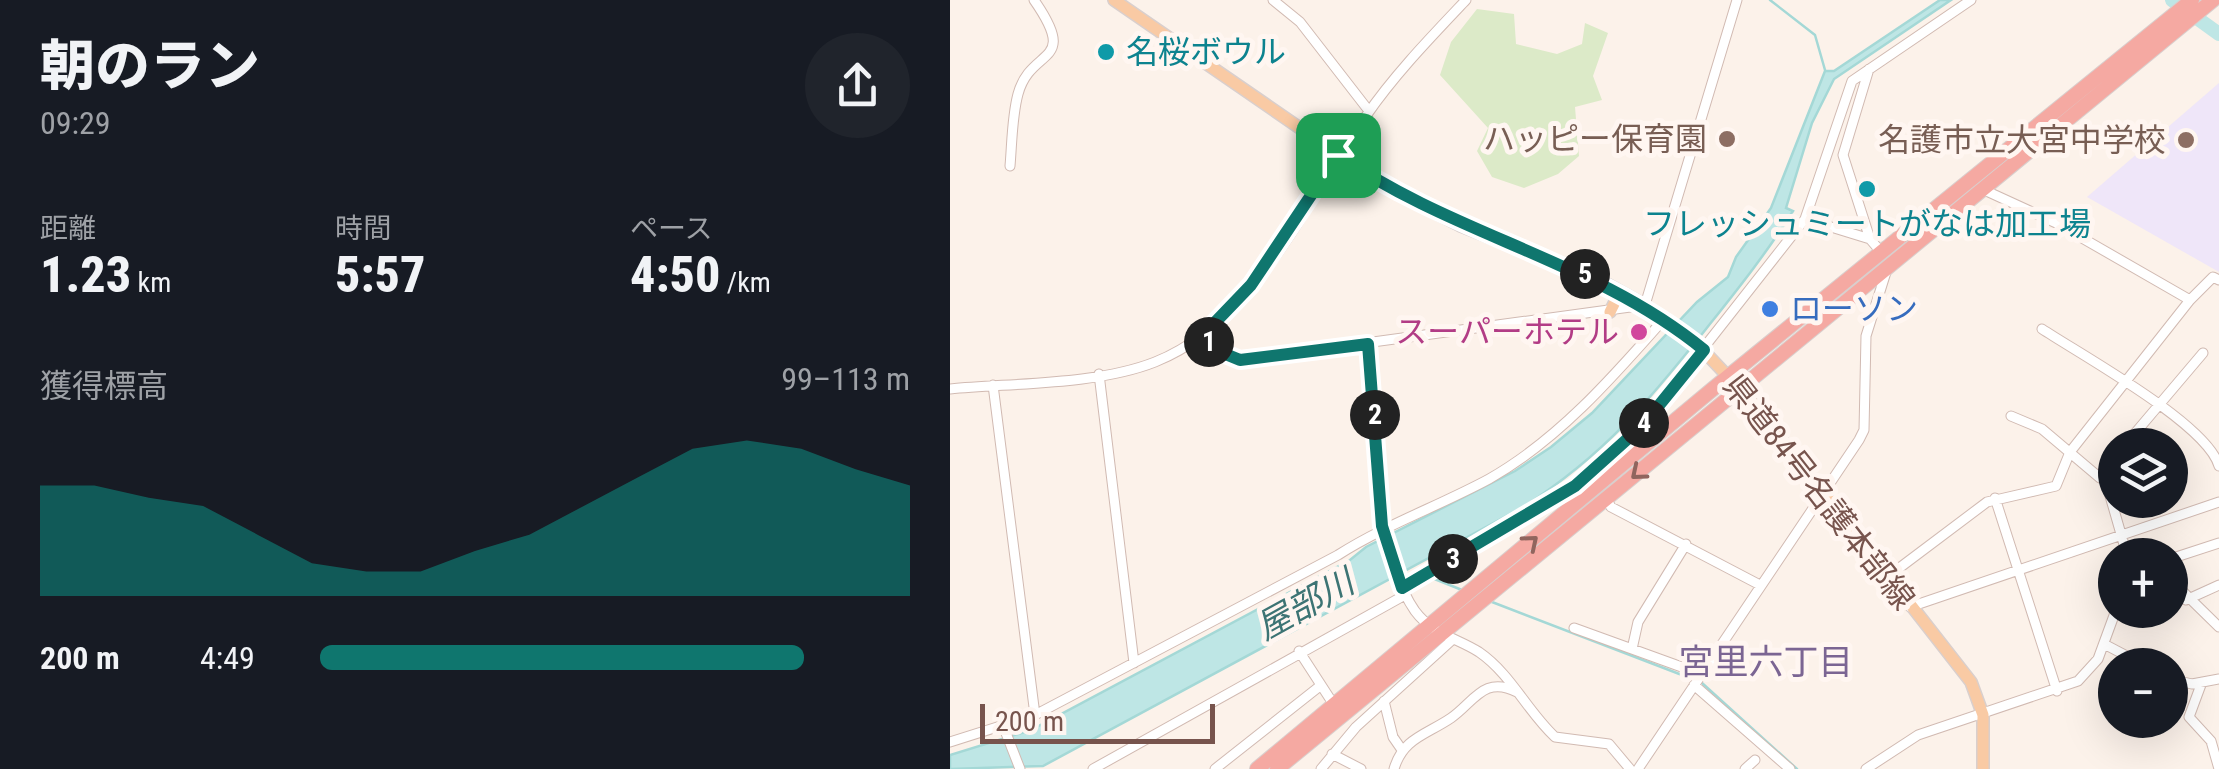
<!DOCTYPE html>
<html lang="ja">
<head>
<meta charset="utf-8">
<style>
  body { margin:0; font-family:"Roboto Condensed","Noto Sans JP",sans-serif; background:#20242c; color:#f1f3f6; height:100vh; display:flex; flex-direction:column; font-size:38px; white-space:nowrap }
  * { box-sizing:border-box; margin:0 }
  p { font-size:32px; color:#9ea1a6 }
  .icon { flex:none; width:55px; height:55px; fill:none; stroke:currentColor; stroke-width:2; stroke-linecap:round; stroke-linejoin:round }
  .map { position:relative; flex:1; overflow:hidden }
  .side { display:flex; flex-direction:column; background:#171b24; width:950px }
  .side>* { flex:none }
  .fabs { position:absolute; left:1148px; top:428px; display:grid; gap:20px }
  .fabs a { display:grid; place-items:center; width:90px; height:90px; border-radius:50%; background:#171b24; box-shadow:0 10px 40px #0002; font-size:50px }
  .scale { position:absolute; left:30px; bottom:25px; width:235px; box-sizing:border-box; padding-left:10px; border:5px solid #77544d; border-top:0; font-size:28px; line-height:35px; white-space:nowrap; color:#77544d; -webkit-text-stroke:8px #fff6f1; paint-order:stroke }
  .pin { position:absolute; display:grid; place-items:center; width:85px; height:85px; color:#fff; margin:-42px; border-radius:20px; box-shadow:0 5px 15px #0006 }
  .km { position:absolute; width:50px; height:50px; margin:-25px; border-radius:50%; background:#222; color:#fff; font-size:28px; line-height:50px; text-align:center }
  .round { display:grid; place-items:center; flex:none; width:105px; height:105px; border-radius:52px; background:#20242c }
  .summary { display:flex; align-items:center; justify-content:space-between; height:170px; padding:0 40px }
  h1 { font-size:55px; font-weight:800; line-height:75px }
  .stats { display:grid; grid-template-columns:repeat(3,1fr); gap:15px; height:170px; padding:10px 40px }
  .stats div { display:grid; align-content:center }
  .stats b { font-size:50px; font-weight:800 }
  .stats small { font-size:28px; font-weight:400 }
  .stats p { font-size:28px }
  .chart { height:280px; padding:20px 40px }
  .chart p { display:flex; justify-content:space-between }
  .chart svg { width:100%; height:180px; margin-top:10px; fill:#0f766e; opacity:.7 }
  ul { padding:0 40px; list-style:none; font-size:32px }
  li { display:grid; grid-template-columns:160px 120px 1fr; align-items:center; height:75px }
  li i { height:25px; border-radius:12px; background:#0f766e }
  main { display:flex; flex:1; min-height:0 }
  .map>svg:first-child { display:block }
</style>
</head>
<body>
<main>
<section class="side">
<div class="summary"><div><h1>朝のラン</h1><p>09:29</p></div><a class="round"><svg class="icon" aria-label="share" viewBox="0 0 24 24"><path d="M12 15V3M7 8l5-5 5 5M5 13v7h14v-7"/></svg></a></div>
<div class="stats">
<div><p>距離</p><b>1.23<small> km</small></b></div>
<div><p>時間</p><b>5:57</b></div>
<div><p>ペース</p><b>4:50<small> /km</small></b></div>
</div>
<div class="chart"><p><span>獲得標高</span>99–113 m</p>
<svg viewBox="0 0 160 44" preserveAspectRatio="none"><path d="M0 44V17L10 17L20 20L30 22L40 29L50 36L60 38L70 38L80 33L90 29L100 22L110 15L120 8L130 6L140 8L150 13L160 17V44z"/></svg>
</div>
<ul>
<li><b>200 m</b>4:49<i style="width:82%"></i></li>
</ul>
</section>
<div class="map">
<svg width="1269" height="769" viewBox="0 0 1269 769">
  <rect width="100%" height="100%" fill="#fcf2ea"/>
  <path fill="#efe6f9" d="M1269,83V272L1137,197Z"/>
  <path fill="#dceac8" d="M527,9L564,14L566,44L607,54L632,44L635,23L658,33L643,76L652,100L625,107L629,156L608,174L574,188L542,177L527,151L538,128L490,75L501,42Z"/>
  <path fill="#bee6e5" stroke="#a4d8d6" stroke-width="2.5" d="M990,0H1001L884,79L862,123L836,208L843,211C816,254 787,290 756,329C697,403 656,453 575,506L93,766L0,769V755L81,730L400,560L416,547L565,471L601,447L642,413L747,302L778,277L786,257L821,208L875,71H884Z"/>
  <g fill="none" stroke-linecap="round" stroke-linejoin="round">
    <path stroke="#a4d8d6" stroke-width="2.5" d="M820,0L865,35L875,70
      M477,576L512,590
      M542,602L745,680
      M752,683L847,769"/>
    <path stroke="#bee6e5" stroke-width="14" d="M1222,0L1269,34"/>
    <defs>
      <path id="minor" d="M323,0L350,22L419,111
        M919,69L893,155L920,239L932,253
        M60,166C62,143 62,116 68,94C81,46 130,66 84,0
        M1032,189L1106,223L1240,300L1263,277L1269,280
        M855,219L920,239
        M1092,329C1133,356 1257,424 1269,466
        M253,335L268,351L290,360L695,305L787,0
        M417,344C425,421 422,549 465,611C482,634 507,638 529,652C561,674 577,711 605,737L659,744L680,769
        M149,374L184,663
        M43,385L85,715
        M0,389C62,383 147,385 205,362C306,322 356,200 416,116C445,74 481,37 516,0
        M1061,416L1092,429L1150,478
        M1175,445L1253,353
        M1165,457L1156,482L1177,555
        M1045,498L1107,691
        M656,499L661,507L810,585
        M1220,559L1269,543
        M936,578L1037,502L1106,486L1120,452L1240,300
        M1220,579L1269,627
        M452,588L625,486L693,425L855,219L902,81L1021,0
        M1236,600L1269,585
        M960,607L1269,502
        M624,628L751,674
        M1154,644L1194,665
        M682,649L688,622L736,544
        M349,651L384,705
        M1220,679L1242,684L1269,679
        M1252,682L1239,717L1261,741L1269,769
        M744,685L840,769
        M434,701L443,737L452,750
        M54,728L70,769
        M0,742L85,715L388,555C437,524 489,506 539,479C608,440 663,377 714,319
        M382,754L411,769
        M143,769L455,595
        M265,769L370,686
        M371,769L406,727L502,640
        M444,769C453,738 476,735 501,718C524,702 534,675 567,692
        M688,769L909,440L914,430L916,336L937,269
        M795,769L805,760
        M916,769L968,735L1128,681L1148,659L1166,610"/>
      <path id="major" d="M164,0L434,186L511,226L659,285L695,305L750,347L803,403L1021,682L1033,715V769
        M659,286L666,300L660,312"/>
      <path id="highway" d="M307,769L764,388L1242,0
        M327,769L1263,0"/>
    </defs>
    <use href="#minor" stroke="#d1bab2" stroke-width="11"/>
    <use href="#major" stroke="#d9cfcd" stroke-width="14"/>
    <use href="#highway" stroke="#d9cfcd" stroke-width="16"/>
    <use href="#minor" stroke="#fff" stroke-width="9"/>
    <use href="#major" stroke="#f9caa4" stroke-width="11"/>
    <use href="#highway" stroke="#f5a9a2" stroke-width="14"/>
  </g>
  <defs><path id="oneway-chevron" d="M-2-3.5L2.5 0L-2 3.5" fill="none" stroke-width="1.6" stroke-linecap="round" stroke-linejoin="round" transform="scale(2.5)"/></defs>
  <g stroke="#90655e">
    <use href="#oneway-chevron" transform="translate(688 473) rotate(140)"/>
    <use href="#oneway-chevron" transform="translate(581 542) rotate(-40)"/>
  </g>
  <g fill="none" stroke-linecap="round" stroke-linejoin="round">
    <defs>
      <path id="route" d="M388,155C504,236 644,260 754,350L693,425L625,486L452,588L432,526L418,344L290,360L268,351L253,335L301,285Z"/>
    </defs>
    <use href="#route" stroke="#fff" stroke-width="20"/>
    <use href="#route" stroke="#0f766e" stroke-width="12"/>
  </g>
  <g fill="#0f9aa8" stroke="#fff6f1" stroke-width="4">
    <circle cx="156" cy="52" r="10"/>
    <circle cx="917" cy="189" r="10"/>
  </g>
  <g fill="#8d6e63" stroke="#fff6f1" stroke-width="4">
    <circle cx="777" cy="139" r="10"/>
    <circle cx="1236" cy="140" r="10"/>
  </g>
  <circle fill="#3f7fe0" stroke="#fff6f1" stroke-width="4" cx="820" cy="309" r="10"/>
  <circle fill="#d1479c" stroke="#fff6f1" stroke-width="4" cx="689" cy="332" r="10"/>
  <g text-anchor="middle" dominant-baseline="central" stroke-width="10" stroke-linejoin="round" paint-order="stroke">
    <g font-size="32" fill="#0d838f" stroke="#fff6f1" text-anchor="start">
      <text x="176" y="52">名桜ボウル</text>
      <text x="917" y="224" text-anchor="middle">フレッシュミートがなは加工場</text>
    </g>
    <g font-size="32" fill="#785e54" stroke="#fff6f1" text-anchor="end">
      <text x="757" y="139">ハッピー保育園</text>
      <text x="1216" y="140">名護市立大宮中学校</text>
    </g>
    <g font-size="32" fill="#366cbe" stroke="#fff6f1" text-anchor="start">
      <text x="840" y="309">ローソン</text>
    </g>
    <g font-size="32" fill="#b23c85" stroke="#fff6f1" text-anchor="end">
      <text x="669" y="332">スーパーホテル</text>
    </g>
    <g font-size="32" fill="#77544d" stroke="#fff6f1">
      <text transform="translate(869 492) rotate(52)">県道84号名護本部線</text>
    </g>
    <g font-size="35" font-style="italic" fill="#3d7474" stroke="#fff6f1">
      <text transform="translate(355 605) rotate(-29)">屋部川</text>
    </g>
    <g font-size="35" fill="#7b6593" stroke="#fff6f1">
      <text x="816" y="662">宮里六丁目</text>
    </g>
  </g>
</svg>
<div class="fabs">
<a><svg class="icon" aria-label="layers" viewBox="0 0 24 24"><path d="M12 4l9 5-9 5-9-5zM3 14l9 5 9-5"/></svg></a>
<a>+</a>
<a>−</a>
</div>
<div class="scale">200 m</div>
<div class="pin" style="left:388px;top:155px;background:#1e9e55"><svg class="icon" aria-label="arrive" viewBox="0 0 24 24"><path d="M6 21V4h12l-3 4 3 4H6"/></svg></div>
<b class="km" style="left:259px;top:342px">1</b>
<b class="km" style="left:425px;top:415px">2</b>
<b class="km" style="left:503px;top:559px">3</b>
<b class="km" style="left:694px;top:423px">4</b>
<b class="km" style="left:635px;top:274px">5</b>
</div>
</main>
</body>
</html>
